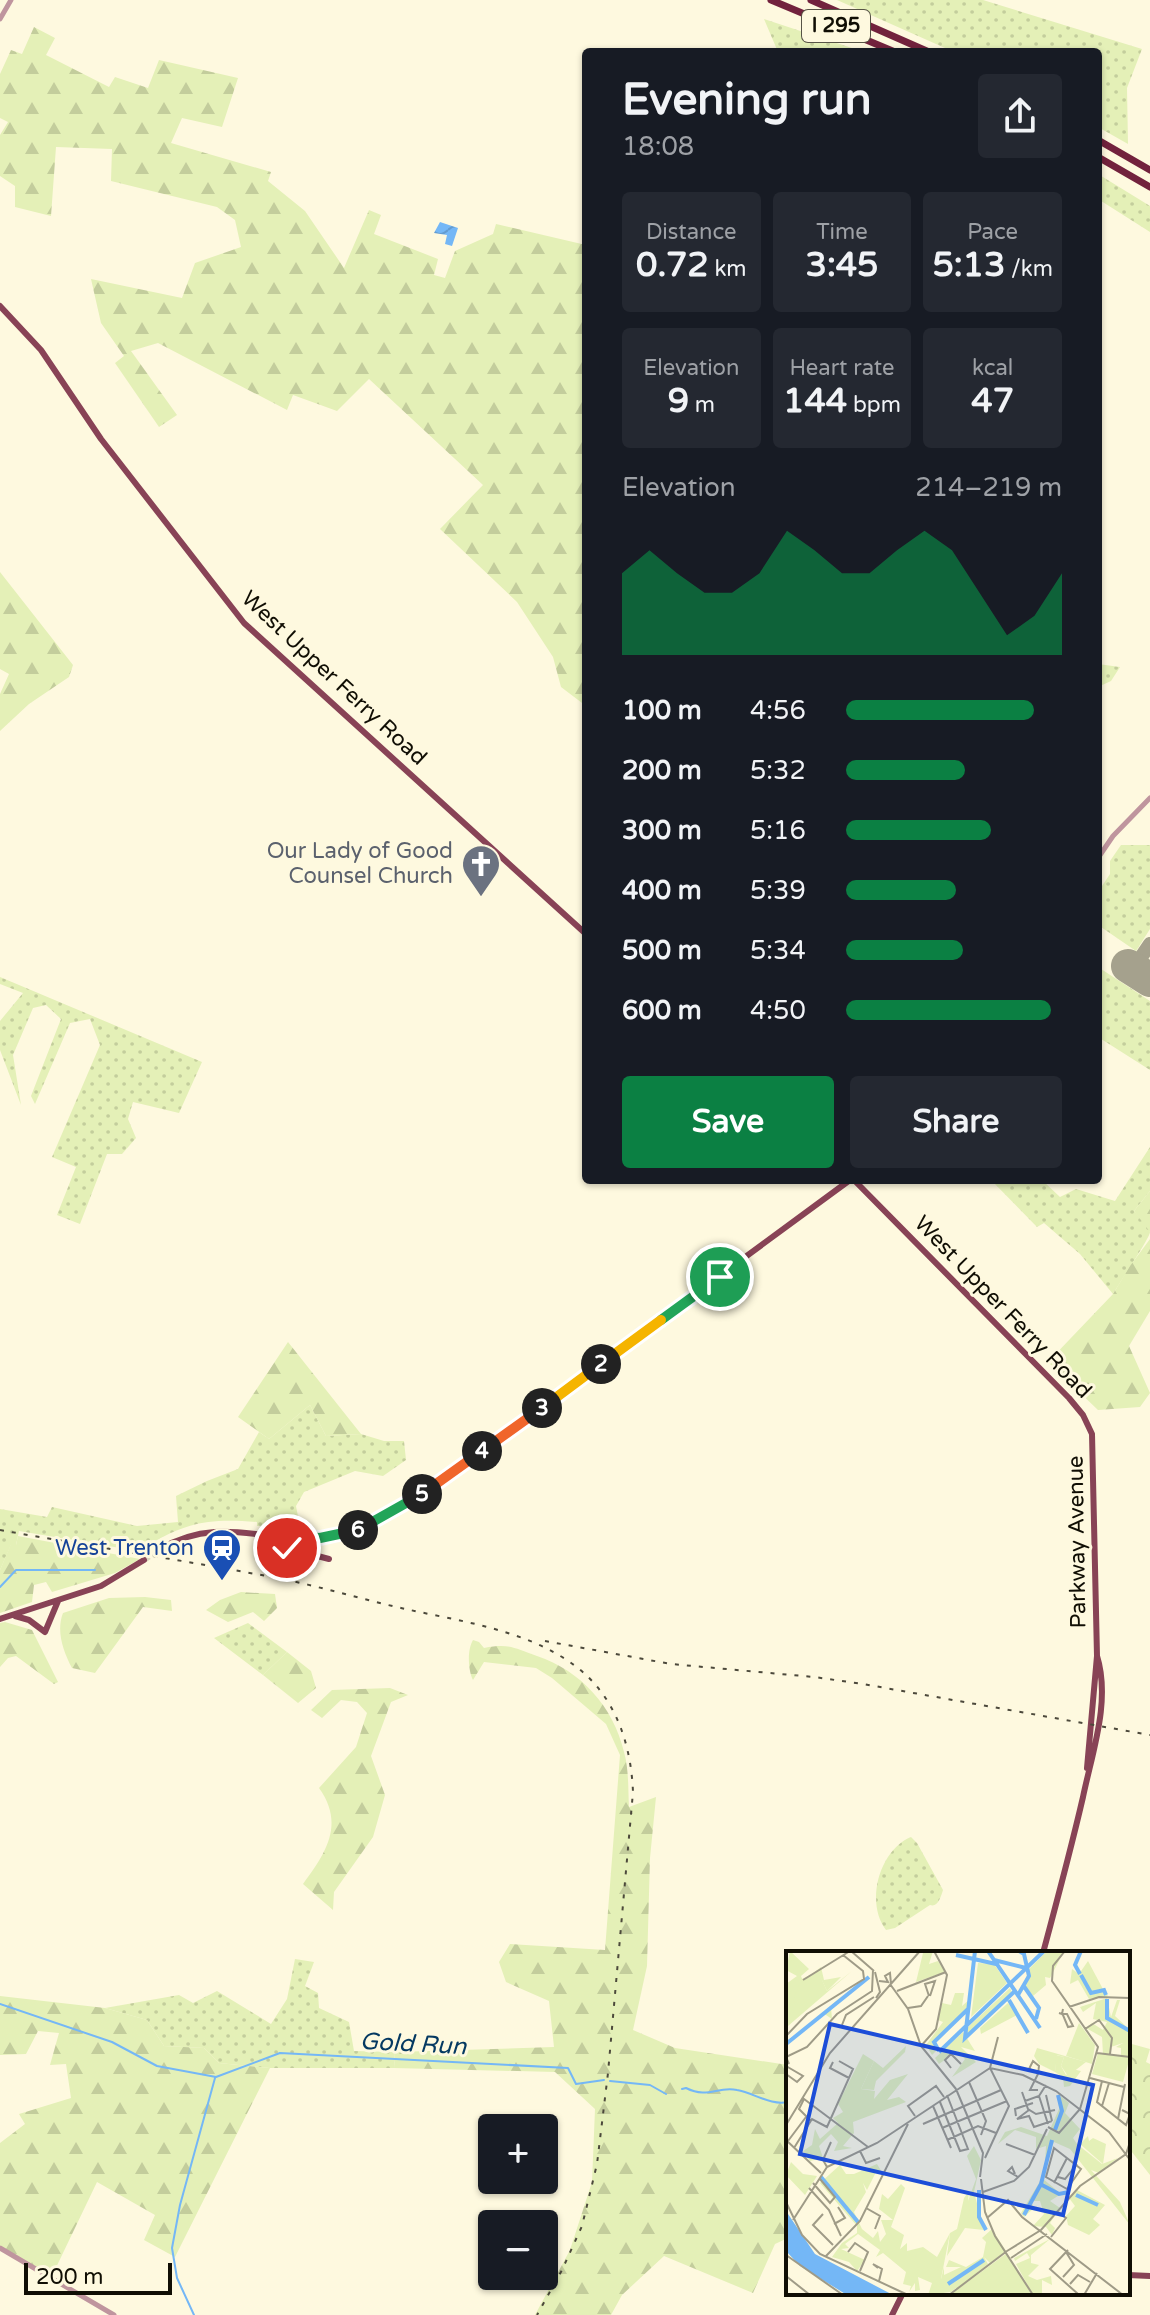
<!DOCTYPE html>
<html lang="en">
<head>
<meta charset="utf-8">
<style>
  body { margin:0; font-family:"Varela Round",sans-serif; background:#242831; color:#f1f3f6; height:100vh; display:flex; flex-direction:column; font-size:30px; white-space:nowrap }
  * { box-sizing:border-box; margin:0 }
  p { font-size:26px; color:#9ea1a6 }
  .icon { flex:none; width:44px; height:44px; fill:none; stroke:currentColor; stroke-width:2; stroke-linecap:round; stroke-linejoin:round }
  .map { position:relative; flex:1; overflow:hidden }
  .details { position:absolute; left:582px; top:48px; width:520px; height:1136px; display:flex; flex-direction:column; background:#171b24; border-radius:8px; box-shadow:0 2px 6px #0004 }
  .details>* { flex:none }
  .buttons { position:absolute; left:478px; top:2114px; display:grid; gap:16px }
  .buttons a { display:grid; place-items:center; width:80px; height:80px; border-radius:8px; background:#171b24; box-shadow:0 2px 6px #0004; font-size:40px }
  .scale { position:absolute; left:24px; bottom:20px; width:148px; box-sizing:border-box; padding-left:8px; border:4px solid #100e04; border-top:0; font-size:22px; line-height:28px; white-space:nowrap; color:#100e04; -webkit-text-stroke:6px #fef9df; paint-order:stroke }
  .pin { position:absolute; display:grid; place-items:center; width:68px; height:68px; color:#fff; margin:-34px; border:4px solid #fff; border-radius:50%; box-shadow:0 2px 8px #0007 }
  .km { position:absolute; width:40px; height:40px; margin:-20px; border-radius:50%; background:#222; color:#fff; font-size:22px; line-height:40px; text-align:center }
  .round { display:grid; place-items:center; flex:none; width:84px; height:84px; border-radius:8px; background:#242831 }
  .summary { display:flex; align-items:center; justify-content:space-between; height:136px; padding:0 40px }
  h1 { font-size:44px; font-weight:700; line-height:60px }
  .stats { display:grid; grid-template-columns:repeat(3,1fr); gap:12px; height:136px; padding:8px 40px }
  .stats div { display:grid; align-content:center; border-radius:8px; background:#242831; text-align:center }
  .stats b { font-size:34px; font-weight:700 }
  .stats small { font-size:22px; font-weight:400 }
  .stats p { font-size:22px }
  .chart { height:224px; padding:16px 40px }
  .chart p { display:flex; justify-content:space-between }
  .chart svg { width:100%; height:144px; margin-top:8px; fill:#0b8043; opacity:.7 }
  .button { display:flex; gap:16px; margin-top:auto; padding:16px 40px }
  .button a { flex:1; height:92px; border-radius:8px; background:#0b8043; color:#fff; font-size:32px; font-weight:700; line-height:92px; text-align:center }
  .button a+a { background:#242831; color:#f1f3f6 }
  ul { padding:0 40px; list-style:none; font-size:26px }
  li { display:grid; grid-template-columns:128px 96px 1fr; align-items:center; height:60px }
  li i { height:20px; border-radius:10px; background:#0b8043 }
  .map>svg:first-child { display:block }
</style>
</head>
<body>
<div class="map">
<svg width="1150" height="2315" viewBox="0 0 1150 2315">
  <defs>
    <pattern id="grass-dots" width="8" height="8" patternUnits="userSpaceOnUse" patternTransform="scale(2)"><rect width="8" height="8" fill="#e4f0b7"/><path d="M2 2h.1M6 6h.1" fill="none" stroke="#c3cd9c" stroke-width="1.8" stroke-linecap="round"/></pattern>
    <pattern id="forest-firs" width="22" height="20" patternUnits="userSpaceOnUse" patternTransform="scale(2)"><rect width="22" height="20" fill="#e4f0b7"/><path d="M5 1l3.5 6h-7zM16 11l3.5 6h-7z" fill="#c3cd9c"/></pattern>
    <pattern id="park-crowns" width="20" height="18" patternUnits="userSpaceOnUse" patternTransform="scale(2)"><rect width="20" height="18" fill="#e4f0b7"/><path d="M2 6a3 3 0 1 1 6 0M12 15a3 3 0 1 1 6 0" fill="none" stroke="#c3cd9c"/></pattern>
    <pattern id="water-waves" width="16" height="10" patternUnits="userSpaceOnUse" patternTransform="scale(2)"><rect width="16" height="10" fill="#74b7f6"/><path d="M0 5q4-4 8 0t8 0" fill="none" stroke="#639cd1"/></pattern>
  </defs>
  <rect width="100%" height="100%" fill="#fef9df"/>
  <path fill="url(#grass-dots)" d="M837,0H983L1142,49L1127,88L1128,144L1098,127V52H954Z
    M764,19L864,52H778Z
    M1098,174L1150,206V232L1098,199Z
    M1098,664L1120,667L1111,681L1098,687Z
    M1121,845H1150V929L1136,951L1098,925V892L1110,874V861Z
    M1098,967L1150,1001V1070L1098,1037Z
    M0,977L202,1062L179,1113L133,1102L128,1119L136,1138L122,1154H107L80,1224L57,1215L76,1167L52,1157L100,1045L90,1019L70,1023L35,1104L31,1096L61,1019L46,1005L33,1008L13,1055L21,1105L0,1050V1021L23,993L0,984Z
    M1150,1147V1191L1134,1211C1139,1217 1148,1225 1150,1232C1150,1238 1118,1285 1113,1294L1080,1254L1044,1223L1037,1227L991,1180H1042L1060,1197L1076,1189L1115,1201Z
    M310,1405L326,1436L361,1434L384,1441H404L406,1460L383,1476L355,1471L304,1492L296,1506L300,1527L257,1526V1522C204,1518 184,1523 138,1551L19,1531L16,1545H11L0,1570V1509L47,1517L52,1507L137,1526L178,1522L176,1496L207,1481L238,1469L259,1432L269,1439Z
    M248,1623L287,1652L263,1675L214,1638Z
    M911,1837L917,1843L943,1890C941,1896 938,1908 930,1905L895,1928L886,1930C865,1903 879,1850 911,1837Z
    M295,1959L314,1962L305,1986L318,1993L319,2008L349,2022L354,2051L395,2052L394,2068H270L219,2063L204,2048L164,2046L147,2020L105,2008L179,1995L193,2003L217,1991L271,2024L287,1999Z"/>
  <path fill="url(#forest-firs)" d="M34,27L55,38L46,55L109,87L115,77L148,88L159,60L238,78L222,127L182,118L171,143L271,172L268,181L305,211L344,268L369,210L381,215L374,234L438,259L434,275L445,278L455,251L493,234L496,224L586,245V706L561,687L553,657L517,602L440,529L483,485L369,379L337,411L293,395L287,410L158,343L131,351L177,415L159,427L115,363L124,356L101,323L91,279L182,298L195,263L241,247L235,220L217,207L111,181L112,149L56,147L51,216L15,207V186L0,176V135L8,122L0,118V74L11,50L22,54Z
    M0,572L73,665L69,677L29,704L0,731V694L9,674L0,669Z
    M1150,1191V1232L1134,1211Z
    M1150,1239V1311L1129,1346L1150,1393L1140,1407L1098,1410L1048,1362L1113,1294L1130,1266Z
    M288,1342L361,1434L326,1436L310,1405L269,1439L238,1417Z
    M18,1536L140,1559L115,1573L52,1592L46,1582L34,1585L32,1602L0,1613V1570L11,1544L16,1545Z
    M241,1592L275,1594L277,1608L264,1621L253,1612L228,1622L206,1610L220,1600Z
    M145,1597L171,1600L172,1611L143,1607L95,1673L72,1668C63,1651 56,1631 63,1613L109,1598Z
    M5,1622L32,1630L58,1682L54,1684L16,1656L8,1658L0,1667V1623Z
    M473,1640L479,1642L484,1648C509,1643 514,1648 537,1656C581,1671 613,1706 624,1752C629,1769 628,1789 629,1807L656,1797L650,1858L647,1966L633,2030L675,2048L788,2065V2238L775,2244L753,2293L664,2256L622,2295L611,2315H535L570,2250L592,2182L595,2109L555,2072L394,2068L395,2052L554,2047L549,2001L506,1982L499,1962L510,1944L605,1950L620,1755L606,1724L552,1678L536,1668L484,1662L473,1680C468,1670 467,1650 473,1640Z
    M287,1652L311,1671L316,1688L298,1703L263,1675Z
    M390,1688L408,1695L391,1702L371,1756L385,1795L373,1837L334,1892L333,1910L303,1884C326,1853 345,1824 319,1788L356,1747L367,1713L357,1702L341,1700L322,1718L311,1710L332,1690Z
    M0,1996L105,2008L147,2020L164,2046L204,2048L219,2063L270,2068L175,2257L144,2240L155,2215L97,2182L51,2278L0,2250V2143L25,2124L19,2114L71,2098L66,2064L50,2065L59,2033L38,2031L26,2054L0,2055Z"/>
  <path fill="url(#park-crowns)" d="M1128,2043L1150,2049L1146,2062L1150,2064V2175L1128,2147Z"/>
  <path fill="url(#water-waves)" d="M440,222L458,228L452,246L445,244L447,235L434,233Z"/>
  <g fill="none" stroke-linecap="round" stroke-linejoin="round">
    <path stroke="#74b7f6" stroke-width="2" d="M0,1587L16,1570H95
      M0,2004L112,2042L157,2066L216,2077L280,2053L568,2068L576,2084L604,2080
      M610,2081L650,2085L666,2094
      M682,2089L686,2088C708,2099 717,2086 737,2090C754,2093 771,2106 788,2102
      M194,2315L177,2278L172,2248L180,2205L215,2078"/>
    <path stroke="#a5a18d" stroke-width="14" d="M1133,969L1150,944"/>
    <path stroke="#a5a18d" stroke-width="34" d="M1128,966L1150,980"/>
    <path stroke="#dad6be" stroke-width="6" stroke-dasharray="6 3" stroke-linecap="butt" d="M144,1560L160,1549"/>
    <path stroke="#bf959e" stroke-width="5" d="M0,19L11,0
      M1098,858L1113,836L1150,798
      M0,2248L114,2315"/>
    <path stroke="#884356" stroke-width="6" d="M0,306L41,350L101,439L244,623L586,934
      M854,1180L1069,1398L1083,1415L1092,1434L1097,1656C1111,1701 1092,1753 1083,1797C1071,1849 1057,1901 1043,1953
      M282,1535L287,1548L329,1559
      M160,1549C223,1512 271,1547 334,1537C382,1529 424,1492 462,1465L850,1180
      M15,1616L29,1620L45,1632L58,1601
      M0,1619L101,1586L144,1560
      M1087,1768L1097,1656
      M1128,2275L1150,2276
      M892,2315L903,2293"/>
    <path stroke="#72223d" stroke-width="7" d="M771,0L895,52
      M811,0L929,52
      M1098,140L1150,170
      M1098,157L1150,187"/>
    <path stroke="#4c493b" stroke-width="2" stroke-dasharray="4 8" stroke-linecap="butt" d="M0,1530C94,1547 189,1561 282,1579C322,1587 361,1599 401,1608C458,1621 525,1629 574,1665C615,1695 631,1743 633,1792L608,2073L597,2164L582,2226L562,2270L537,2315
      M545,1641L671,1664L814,1677L863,1684L1150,1735"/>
  </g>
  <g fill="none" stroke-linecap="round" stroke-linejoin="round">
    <defs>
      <path id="split-1" d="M661,1320L720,1277"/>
      <path id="split-2" d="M601,1364L661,1320"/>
      <path id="split-3" d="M542,1408L601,1364"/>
      <path id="split-4" d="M482,1451L542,1408"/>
      <path id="split-5" d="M422,1494L482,1451"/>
      <path id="split-6" d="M358,1530L422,1494"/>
      <path id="split-7" d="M285,1536L320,1538L358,1530"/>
      <path id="split-8" d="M285,1536L282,1535L287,1548"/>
    </defs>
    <use href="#split-1" stroke="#fff" stroke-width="16"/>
    <use href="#split-2" stroke="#fff" stroke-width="16"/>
    <use href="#split-3" stroke="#fff" stroke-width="16"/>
    <use href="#split-4" stroke="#fff" stroke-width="16"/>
    <use href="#split-5" stroke="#fff" stroke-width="16"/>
    <use href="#split-6" stroke="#fff" stroke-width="16"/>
    <use href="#split-7" stroke="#fff" stroke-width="16"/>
    <use href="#split-8" stroke="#fff" stroke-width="16"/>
    <use href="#split-1" stroke="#22a559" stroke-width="10"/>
    <use href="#split-2" stroke="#f5b400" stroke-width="10"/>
    <use href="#split-3" stroke="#f5b400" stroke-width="10"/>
    <use href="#split-4" stroke="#f0652b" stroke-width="10"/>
    <use href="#split-5" stroke="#f0652b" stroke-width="10"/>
    <use href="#split-6" stroke="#22a559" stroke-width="10"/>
    <use href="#split-7" stroke="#22a559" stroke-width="10"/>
    <use href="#split-8" stroke="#f5b400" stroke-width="10"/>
  </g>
  <defs>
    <symbol id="church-pin" viewBox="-11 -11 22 30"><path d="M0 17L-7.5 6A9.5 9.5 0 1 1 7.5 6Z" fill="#6b7280" stroke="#fef9df"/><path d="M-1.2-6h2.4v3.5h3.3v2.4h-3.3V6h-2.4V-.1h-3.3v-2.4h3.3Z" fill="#fff"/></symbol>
    <symbol id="station-pin" viewBox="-11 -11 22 30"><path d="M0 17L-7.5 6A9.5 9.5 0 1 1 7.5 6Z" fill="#1a4fb4" stroke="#fef9df"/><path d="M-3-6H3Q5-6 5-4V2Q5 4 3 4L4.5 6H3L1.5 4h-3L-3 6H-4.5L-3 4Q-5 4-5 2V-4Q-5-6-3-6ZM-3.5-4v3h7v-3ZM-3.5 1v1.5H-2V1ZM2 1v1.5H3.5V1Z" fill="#fff"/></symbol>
  </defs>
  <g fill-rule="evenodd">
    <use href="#church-pin" x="459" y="842" width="44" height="60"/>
    <use href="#station-pin" x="200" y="1526" width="44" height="60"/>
  </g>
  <g text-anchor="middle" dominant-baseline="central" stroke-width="6" stroke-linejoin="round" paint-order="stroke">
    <rect fill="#fef9df" stroke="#575446" stroke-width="2" x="802" y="10" width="68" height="32" rx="6"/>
    <g font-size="20" font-weight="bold" fill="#100e04">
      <text x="836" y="26">I 295</text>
    </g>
    <g font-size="22" fill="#100e04" stroke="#fef9df">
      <text transform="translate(334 678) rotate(43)">West Upper Ferry Road</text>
      <text transform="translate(1003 1307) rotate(46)">West Upper Ferry Road</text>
      <text transform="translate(1077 1542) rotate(-91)">Parkway Avenue</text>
    </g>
    <g font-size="22" fill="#5b616d" stroke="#fef9df" text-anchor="end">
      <text x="453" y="851">Our Lady of Good<tspan x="453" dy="25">Counsel Church</tspan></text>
    </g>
    <g font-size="22" fill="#164399" stroke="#fef9df" text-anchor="end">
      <text x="194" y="1548">West Trenton</text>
    </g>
    <g font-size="24" font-style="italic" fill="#053961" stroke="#fef9df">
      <text transform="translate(413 2044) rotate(3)">Gold Run</text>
    </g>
  </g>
  <g transform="translate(786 1951)">
    <rect width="344" height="344" fill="#fef9df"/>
    <path d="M147,0L143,13L152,10L159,21L130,31L137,2ZM261,0H278L264,27L259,26L260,34L247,45L238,33L243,18ZM192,12L208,13L221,32L185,66ZM224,37L227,44L180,87L182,76ZM169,42H178L176,55L184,48L182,57L148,90L151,99L146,104L140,94L157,71L152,69L156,52L165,54ZM222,52L231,64L195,83L194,77ZM177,81L189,100L175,96L190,111L166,126L179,108L171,100L153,113L149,107ZM120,95L119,101L90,130L88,139L75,138L88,110L97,117ZM251,97L300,111L282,125L275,115L278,106L271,104L269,121L253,113L248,105ZM188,195L195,209L188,241L198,279L179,277L161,305L164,282L171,278L178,247L183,240L182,250L190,228L181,205ZM206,278L220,300L204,312L198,306L202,313L172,337H167L193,314L166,328H155L158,316V324L175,316H160L163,309L180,316L197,306L200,291L196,287ZM221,302L246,344H164Z" fill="#e4f0b7"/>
    <path d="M32,20L41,40L66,20L2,75L0,48L14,29ZM57,44L45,56L46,68L37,62L0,95ZM321,47L325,66L331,49H334L329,65L344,79V106L335,105V97L330,96L337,92L325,96L324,104L317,103L316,86L300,77L306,72L317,79L321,71L307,68L310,52L297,61L294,56ZM77,103L88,110L75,138L89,140L88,148L104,129L122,123L101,149L113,146L120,151L67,171L68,182L57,195L66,197L48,200L52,191L45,183L33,195L37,207L24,210L17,200L26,194L29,178L34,188L52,172L47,167L57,161L52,153ZM272,143L283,152L279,162L294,178L287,187L291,193L316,213L332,207L313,222L305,219L334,251L344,274L284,198L268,191L259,213L260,195L250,198V186L229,179L212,193L219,181L235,176L261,185L273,158ZM91,213L97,223L90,221L81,239L77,232L80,241L68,261L76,278L87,287L92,280L94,291L100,283L95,269H107L93,258L96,243L102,248L115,233L119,237L105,276L118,284L114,298L121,292V300L137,296L151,306L164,282L155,328H166L193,314L195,317L165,341L142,344L146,332L132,326L134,339L129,340V332L123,341L125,335L117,333L120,321L97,302L90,306L94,299L72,283L59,293L63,297L55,298L79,309L71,320L63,311L46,306L56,292L71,282V275L34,232L54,214L60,223H68ZM256,227L275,243L264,250L274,257L264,272L269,277L266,284L260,276L247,275L258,263L254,250H246L247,258L238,266L235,262ZM291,239L319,254L307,268L314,274L303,284L282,274L280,265L289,255L283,247ZM264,288L245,304V312L253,314L242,325L251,329L265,325L266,334L256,329V344H247L230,313L244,307L241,302L229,310L228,307Z" fill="#e4f0b7"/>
    <path d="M293,72L309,94L306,113L280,105ZM312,102L344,106L337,131L306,123Z" fill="#e4f0b7"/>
    <path d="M4,0L23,18L15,25L17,30L35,16L38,29L55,26L41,40L32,21L23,28L17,31L14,30L8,47L0,48V33L11,25L0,19ZM302,10L318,40L322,45L303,48L292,29L284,33L286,18L293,23ZM270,104L278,106L275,115L280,124L286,118L295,120L284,135L278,136L277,126L269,121ZM302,185L303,190L307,187L320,193L317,213L294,193ZM5,211L17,223L31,225L19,244L0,224Z" fill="#e4f0b7"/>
    <path d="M0,260L29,303L107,344H61L14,315L0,300Z" fill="#74b7f6"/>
    <path fill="none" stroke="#74b7f6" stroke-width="4" d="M189,0L179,87L229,40M202,0L254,77M170,4L210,13M208,9L240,17M294,23L289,14L295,0M295,24L305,42L318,39L320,44M237,34L253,57L250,68M232,44L243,25L238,3L233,0M321,48V67L344,80M223,49L242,82M0,93L83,26M153,100L148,91L182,58M153,101L258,0M269,179L276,160L272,144M35,226L72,271M256,234L273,243L283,241M193,239V266L200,279M290,244L312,254M238,264L255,233L266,189M162,333L198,309"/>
    <path fill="none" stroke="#9f9b87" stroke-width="2" d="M65,0L88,20M279,0L267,15L266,30L312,96L294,158M89,21L94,41L90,47M17,29L64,0M93,30L102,31L99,25L104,22L105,33M104,33L122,58L135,95L170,138M111,40L160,21M143,45L139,33L149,30L144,45M283,56L313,46L344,47M122,57L135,55L142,45M273,62L276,63H281L287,75L282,76L277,64L276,63L277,58M56,74L60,64L88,46M299,78L313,69L326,87L324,103M0,85L21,63L78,28L77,20L57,4M135,95L150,78L161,24L148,0M311,102L344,106M47,111L44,117L63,127M3,113L0,106L21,96L51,63L86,40L87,19M0,115L17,125L11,131L0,123M165,117L159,109L165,103L175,113M251,121L243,118L247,110L253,115L252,123L244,139H252M304,127L338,136M316,130L311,151L340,174L344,163L336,159M183,131L200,170L195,184M170,138L197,202L194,226M236,141L242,158L250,163L269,159M260,144L266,170M253,145L262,173M239,150L253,145L260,134M154,151L174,200L182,198L161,144M147,155L165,197M316,155L323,132M243,159L231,168L243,165L248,176L266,170M129,165L122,155L150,135L158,146M230,165L229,158L247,152M332,168L339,133M25,170L13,158L18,148L82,196M137,173L215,139M0,174L44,102L134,0M262,176L273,182L294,158M156,177L221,150M0,189L35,222M161,189L192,175L210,182M2,190L20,166M220,193L249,204M8,197L26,168L41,176L67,118L53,110M268,197L295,218L281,238L260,226ZM74,200L80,212L94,207M199,207L223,155L204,117L212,86M41,216L37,209L45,191M229,223L226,216L222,220L232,226M272,226L279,228L291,213M195,228L199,261L209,285L247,344M27,232L44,252L49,246L34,228M268,232L281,207M23,237L43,259L55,285M197,241L228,230L243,216L261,178M0,251L16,284L34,303L122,344M80,257L94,265L89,278M37,263L27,274L47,294M201,267L222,249L236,266L337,344M7,269L41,216L91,192L204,117L237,124L270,140L323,181L344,209M48,273L59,267L52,256M265,286L280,267L271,260M282,299L264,318L292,343M221,300L255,279L294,235L340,203L344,191M62,301L69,292L82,301L74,320M0,304L57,344M40,305L74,270L122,173M225,307L261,283M92,317L87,313L96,318L93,330M0,325L24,344M277,326L288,314L280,301M284,333L292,324L304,331M163,344L221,300M298,344L311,322"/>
    <path fill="#1d4ed8" fill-opacity="0.15" stroke="#1d4ed8" stroke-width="4" d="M44,73L307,134L277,264L14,203Z"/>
    <rect width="344" height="344" fill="none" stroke="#100e04" stroke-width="4"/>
  </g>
</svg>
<div class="buttons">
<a>+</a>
<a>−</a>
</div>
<div class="scale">200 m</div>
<div class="pin" style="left:720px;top:1277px;background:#1e9e55"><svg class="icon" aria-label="arrive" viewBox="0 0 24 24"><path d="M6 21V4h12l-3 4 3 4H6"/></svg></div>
<div class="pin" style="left:287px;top:1548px;background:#d93025"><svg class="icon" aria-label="check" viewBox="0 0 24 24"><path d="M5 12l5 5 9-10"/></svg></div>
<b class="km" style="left:601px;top:1364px">2</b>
<b class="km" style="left:542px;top:1408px">3</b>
<b class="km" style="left:482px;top:1451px">4</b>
<b class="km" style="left:422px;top:1494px">5</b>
<b class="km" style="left:358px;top:1530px">6</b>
<section class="details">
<div class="summary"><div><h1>Evening run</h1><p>18:08</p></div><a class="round"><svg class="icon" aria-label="share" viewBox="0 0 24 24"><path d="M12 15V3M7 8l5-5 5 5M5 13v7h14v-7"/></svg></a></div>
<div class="stats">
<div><p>Distance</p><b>0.72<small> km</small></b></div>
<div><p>Time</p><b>3:45</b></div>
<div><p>Pace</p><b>5:13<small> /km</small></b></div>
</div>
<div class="stats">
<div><p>Elevation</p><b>9<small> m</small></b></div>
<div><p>Heart rate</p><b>144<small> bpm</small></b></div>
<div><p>kcal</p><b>47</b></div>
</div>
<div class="chart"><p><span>Elevation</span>214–219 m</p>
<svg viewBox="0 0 160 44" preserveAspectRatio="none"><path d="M0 44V19L10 12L20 19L30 25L40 25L50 19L60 6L70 12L80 19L90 19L100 12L110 6L120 12L130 25L140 38L150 32L160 19V44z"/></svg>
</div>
<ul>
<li><b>100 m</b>4:56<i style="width:87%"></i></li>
<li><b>200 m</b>5:32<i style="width:55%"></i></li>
<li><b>300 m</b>5:16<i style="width:67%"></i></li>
<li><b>400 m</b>5:39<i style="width:51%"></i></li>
<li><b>500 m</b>5:34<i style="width:54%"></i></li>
<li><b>600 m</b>4:50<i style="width:95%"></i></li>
</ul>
<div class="button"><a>Save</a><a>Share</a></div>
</section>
</div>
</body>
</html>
